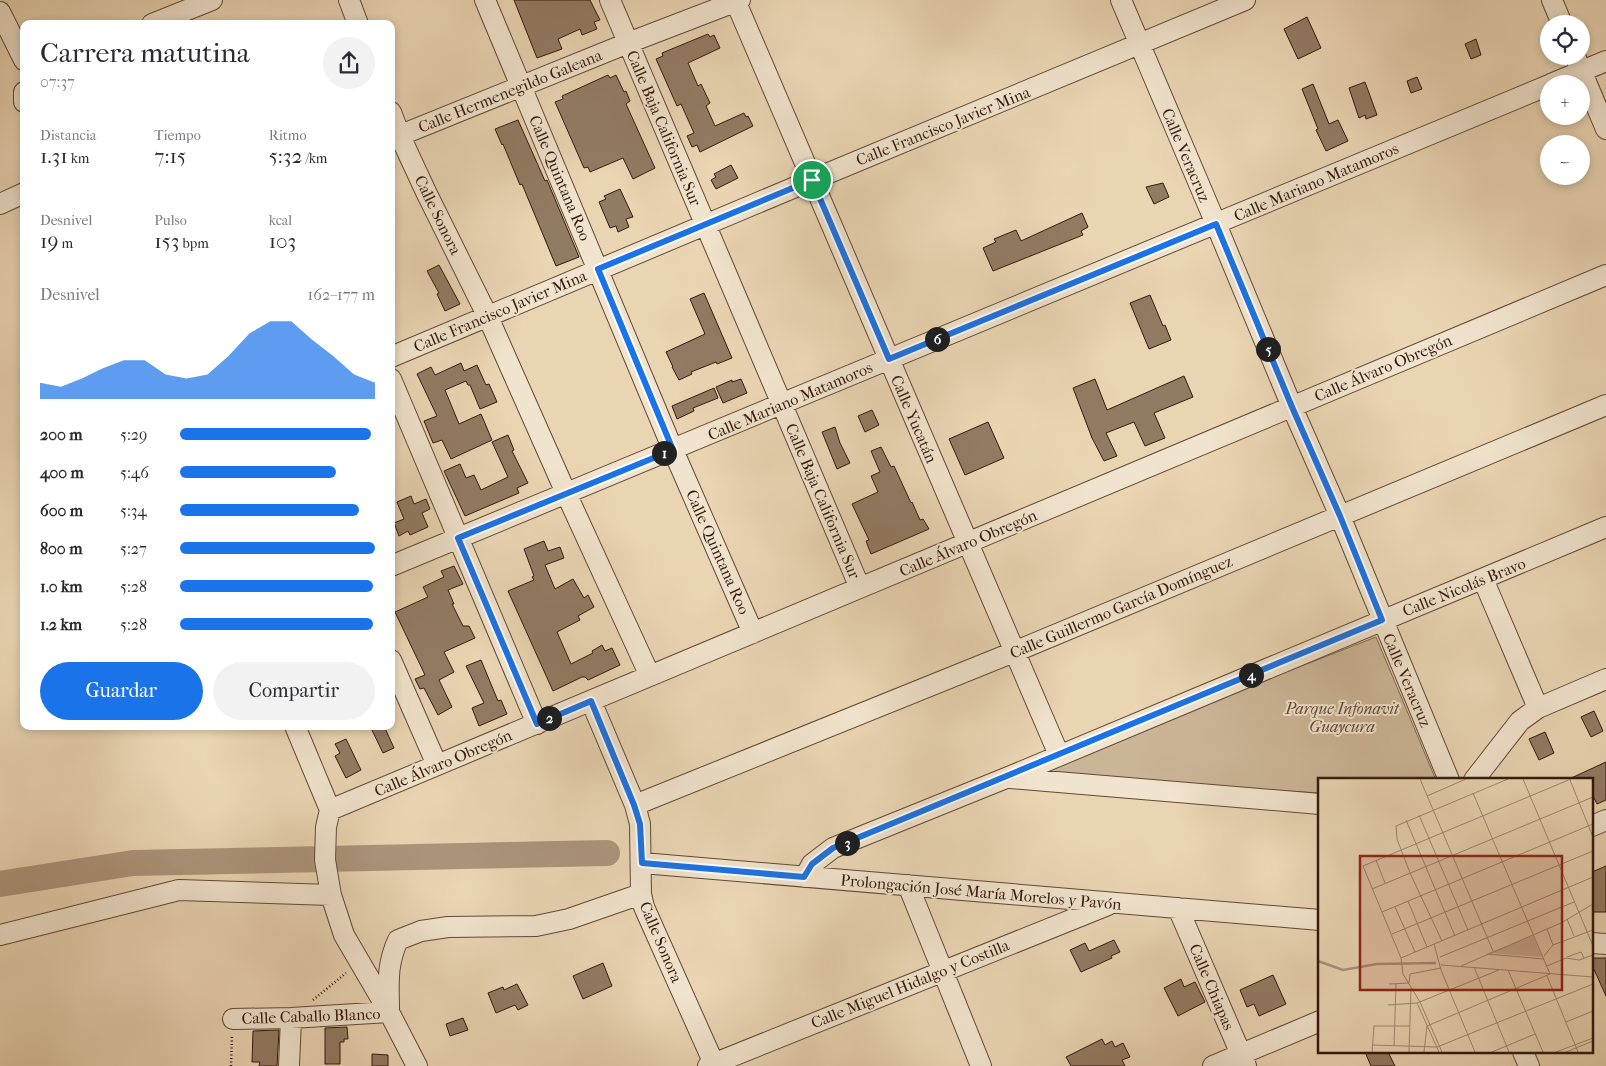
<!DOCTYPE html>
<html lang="es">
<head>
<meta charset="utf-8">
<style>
  body { margin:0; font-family:"IM FELL French Canon",serif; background:#f2f2f3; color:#2b2b33; height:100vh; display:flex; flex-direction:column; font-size:19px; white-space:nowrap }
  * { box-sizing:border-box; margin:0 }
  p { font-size:16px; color:#7c7c81 }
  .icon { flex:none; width:28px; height:28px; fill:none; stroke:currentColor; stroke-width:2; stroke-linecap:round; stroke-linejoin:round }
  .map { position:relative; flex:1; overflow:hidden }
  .drawer { position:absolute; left:20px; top:20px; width:375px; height:710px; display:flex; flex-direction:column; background:#fff; border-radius:10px; box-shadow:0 2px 8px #0003 }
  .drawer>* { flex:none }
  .buttons { position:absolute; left:1540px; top:15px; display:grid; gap:10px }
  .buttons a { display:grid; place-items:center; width:50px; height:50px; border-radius:50%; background:#fff; box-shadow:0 2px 8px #0003; font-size:25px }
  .pin { position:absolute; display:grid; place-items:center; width:42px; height:42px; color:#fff; margin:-21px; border:2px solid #fff; border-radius:50%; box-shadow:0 1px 5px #0007 }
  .km { position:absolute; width:25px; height:25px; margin:-12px; border-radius:50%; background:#222; color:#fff; font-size:14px; line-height:25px; text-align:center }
  .round { display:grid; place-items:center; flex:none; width:52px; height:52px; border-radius:26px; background:#f2f2f3 }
  .head { display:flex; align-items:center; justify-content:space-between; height:85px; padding:0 20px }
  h1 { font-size:28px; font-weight:600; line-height:38px }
  .figures { display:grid; grid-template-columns:repeat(3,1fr); gap:8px; height:85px; padding:5px 20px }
  .figures div { display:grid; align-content:center }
  .figures b { font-size:21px; font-weight:600 }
  .figures small { font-size:14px; font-weight:400 }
  .figures p { font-size:14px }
  .chart { height:140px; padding:10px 20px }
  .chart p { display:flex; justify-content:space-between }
  .chart svg { width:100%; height:90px; margin-top:5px; fill:#1a73e8; opacity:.7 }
  .action { display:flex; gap:10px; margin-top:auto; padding:10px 20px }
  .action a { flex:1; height:58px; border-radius:30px; background:#1a73e8; color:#fff; font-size:20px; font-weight:600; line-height:58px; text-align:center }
  .action a+a { background:#f2f2f3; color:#2b2b33 }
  ul { padding:0 20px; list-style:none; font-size:16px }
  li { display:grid; grid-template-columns:80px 60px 1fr; align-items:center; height:38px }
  li i { height:12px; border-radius:6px; background:#1a73e8 }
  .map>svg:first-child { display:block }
</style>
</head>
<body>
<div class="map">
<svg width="1606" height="1066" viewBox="0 0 1606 1066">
  <rect width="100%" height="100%" fill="#ead5b3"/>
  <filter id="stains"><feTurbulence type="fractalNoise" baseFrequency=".004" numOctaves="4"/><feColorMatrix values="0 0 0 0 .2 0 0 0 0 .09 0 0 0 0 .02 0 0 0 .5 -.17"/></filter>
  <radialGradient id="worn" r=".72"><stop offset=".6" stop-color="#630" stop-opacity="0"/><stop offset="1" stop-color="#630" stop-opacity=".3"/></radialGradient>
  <path fill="#cbb597" stroke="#7f6752" d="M1376,637L1436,780H1320V793L1021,775Z"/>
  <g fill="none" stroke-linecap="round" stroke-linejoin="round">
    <path stroke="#ac957b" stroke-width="26" d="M0,884L133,863L607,853"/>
  </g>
  <path fill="#927b63" stroke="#33190d" d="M514,0H590L600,20L594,22L597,29L582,35L580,29L558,39L562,49L537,58Z
    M1307,17L1321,48L1298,59L1284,29Z
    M708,34L710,37L714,35L720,48L688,63L698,86L701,84L710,103L706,106L715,126L744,113L746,117L748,116L753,126L700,152L697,145L692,147L687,136L694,133L681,104L677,106L656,59L663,56L662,53Z
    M1476,39L1481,55L1471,59L1465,44Z
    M608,75L610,78L616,75L624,92L626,91L630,101L626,104L655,168L633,179L623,158L590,172L588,167L584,168L555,102L563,99L562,96Z
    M1417,77L1422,89L1411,93L1407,81Z
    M1365,82L1377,115L1366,119L1365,115L1359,118L1349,88Z
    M1313,84L1329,124L1338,120L1348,141L1326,151L1316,130L1318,129L1302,89Z
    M518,120L545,181L547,180L579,257L556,266L522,184L520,185L503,144L502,145L495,129Z
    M731,165L738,178L716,189L711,180L716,177L714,174Z
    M1163,183L1169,197L1154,204L1146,187Z
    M620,189L633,217L626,219L629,227L618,232L616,226L610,228L599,202L606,199L604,196Z
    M1082,213L1088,227L1081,231L1083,235L993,271L983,248L996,242L994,239L1016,230L1021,241Z
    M439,265L460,304L445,311L437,294L439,293L427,271Z
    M704,293L732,358L717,364L716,362L691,372L692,374L679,380L672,367H673L666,352L705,334L690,299Z
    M1150,295L1163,326L1165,325L1171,340L1149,349L1130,303Z
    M461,363L464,371L477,365L486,385L489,384L497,402L480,409L470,385H468L466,381L445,390L459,424L481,414L492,440L451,459L442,440L433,443L424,421L437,416L417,374L431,367L435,375Z
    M1184,376L1193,397L1154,413L1165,438L1145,446L1134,422L1106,433L1117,456L1104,461L1092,438L1073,388L1095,379L1107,410Z
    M741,379L747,393L723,403L716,387L732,380V382Z
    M714,388L718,398L693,408L694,411L677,419L672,406Z
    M872,410L879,425L865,432L858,416Z
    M988,422L1004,458L965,475L949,439Z
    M835,427L840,443L850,463L837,469L822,432Z
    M508,435L514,450L512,451L528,483L517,488L519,493L465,516L444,471L460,464L466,478L474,475L481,490L508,477L492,442Z
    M881,447L891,467L894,466L911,503L912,502L920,520L923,519L929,529L871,554L866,541L869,540L852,504L878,492L871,476L880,472L871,451Z
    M411,496L414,504L426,499L430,509L422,513L428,527L410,535L408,531L399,536L394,523L404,519L397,502Z
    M544,541L548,551L560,547L564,558L545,565L555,589L573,579L584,598L588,595L594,607L578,616L580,620L557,632L571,664L593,653L592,651L602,645L605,651L612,648L620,665L588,680L585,677H582L553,691L508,591L534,580L532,577L534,576L524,549Z
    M454,566L463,584L448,590L454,604H452L463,626H469L475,638L444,652L454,672L439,680L452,707L438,715L424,688L420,689L415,679L425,675L395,612L428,597L423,587L444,577L441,571Z
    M481,660L498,701L501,700L507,714L479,726L472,708L484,703L466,666Z
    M1594,711L1603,731L1591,737L1581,717Z
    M370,726H384L394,748L383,753Z
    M1545,732L1554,753L1539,760L1529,739Z
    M346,739L361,770L346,778L335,756L340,753L335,744Z
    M1606,762V800L1597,804L1592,794V780H1567Z
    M1606,866V912H1594L1592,907V872Z
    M1114,940L1120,952L1111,956L1112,958L1081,972L1070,950L1085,943L1089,951Z
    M1592,958H1606V996L1592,965Z
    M603,963L612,986L583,999L573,976Z
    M1273,975L1286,1004L1259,1016L1254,1004L1247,1007L1240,990Z
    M1181,979L1184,987L1195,982L1205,1002L1178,1016L1164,988Z
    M517,984L528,1005L518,1010L515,1005L496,1013L488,993L503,987L504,990Z
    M463,1018L468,1030L450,1036L446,1024Z
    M347,1027L348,1039H344V1042H340V1064H325V1028Z
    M279,1030L277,1066H259L260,1062H252L253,1031Z
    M1102,1039L1105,1045L1112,1041L1115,1047L1123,1043L1130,1057L1122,1060L1125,1066H1071L1066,1057Z
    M1365,1052H1388L1395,1066H1371Z
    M372,1054L388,1055V1066H372Z"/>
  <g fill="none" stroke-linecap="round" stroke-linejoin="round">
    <defs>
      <path id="minor" d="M349,0L358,24
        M485,0L673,450L753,633
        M610,0L860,588
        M735,0L1059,755
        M1121,0L1216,224L1292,407L1340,516L1449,780
        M1552,0L1562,24
        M0,12L24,60
        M152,24L212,0
        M1575,56L1606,129
        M1551,84L1606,61
        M24,92V102
        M391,112L400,136L426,192L488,317L566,493L650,676
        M391,139L628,43L740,0
        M0,204L24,193
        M391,357L812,180L1245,0
        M391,379L537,724
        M391,566L1549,85
        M1483,579L1538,708
        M391,660L437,765
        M591,701L635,805L640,824L641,894L644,907L715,1066
        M295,726L330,810
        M1010,778L1320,804
        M1474,780L1520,721L1538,708L1606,679
        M635,805L1014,652L1606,405
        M330,810L1606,275
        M330,810L326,827L325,860L331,895L344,935L389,1012L417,1066
        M1592,826L1606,820
        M642,863L1320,920
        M805,877L812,864L833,848L1006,778L1606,527
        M908,885L981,1066
        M1178,908L1246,1066
        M0,935L179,890L331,895
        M1592,943L1606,944
        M389,1012C389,985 386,966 398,940L421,931L448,927L536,926L569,919L641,894
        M233,1019L291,1018L389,1012
        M1523,1052L1529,1066
        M289,1066L291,1018
        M708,1066L1108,905
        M1213,1066L1320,1021"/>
    </defs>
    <use href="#minor" stroke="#614836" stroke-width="22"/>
    <path stroke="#33190d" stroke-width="2.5" stroke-dasharray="1 2.5" stroke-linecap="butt" d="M313,1000L346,973
      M231,1066L232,1035"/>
    <use href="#minor" stroke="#f1e4ce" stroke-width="20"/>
  </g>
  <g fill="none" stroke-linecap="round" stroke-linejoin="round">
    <defs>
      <path id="route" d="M812,180L889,359L1216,224L1292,407L1340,516L1382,620L833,848L812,864L804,877L642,863L640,824L634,805L591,701L537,724L458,538L673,450L598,269Z"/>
    </defs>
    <use href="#route" stroke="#fff" stroke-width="10"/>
    <use href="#route" stroke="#1a73e8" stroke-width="6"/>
  </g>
  <g text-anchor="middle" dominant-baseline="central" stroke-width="4" stroke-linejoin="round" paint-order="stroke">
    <g font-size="16" fill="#33190d" stroke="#f1e4ce">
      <text transform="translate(510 91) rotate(-22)">Calle Hermenegildo Galeana</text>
      <text transform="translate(943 126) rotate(-22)">Calle Francisco Javier Mina</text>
      <text transform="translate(664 128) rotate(67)">Calle Baja California Sur</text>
      <text transform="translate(1186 155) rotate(67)">Calle Veracruz</text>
      <text transform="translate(560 178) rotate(67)">Calle Quintana Roo</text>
      <text transform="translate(1316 182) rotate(-23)">Calle Mariano Matamoros</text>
      <text transform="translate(438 215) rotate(64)">Calle Sonora</text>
      <text transform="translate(500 311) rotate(-23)">Calle Francisco Javier Mina</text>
      <text transform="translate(1383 368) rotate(-23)">Calle Álvaro Obregón</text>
      <text transform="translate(790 401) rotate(-23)">Calle Mariano Matamoros</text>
      <text transform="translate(914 419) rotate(67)">Calle Yucatán</text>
      <text transform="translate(823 501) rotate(67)">Calle Baja California Sur</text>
      <text transform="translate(968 543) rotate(-23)">Calle Álvaro Obregón</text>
      <text transform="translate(718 552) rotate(66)">Calle Quintana Roo</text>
      <text transform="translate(1464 587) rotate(-22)">Calle Nicolás Bravo</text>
      <text transform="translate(1121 607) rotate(-23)">Calle Guillermo García Domínguez</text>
      <text transform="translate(1407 680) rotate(67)">Calle Veracruz</text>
      <text transform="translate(443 763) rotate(-23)">Calle Álvaro Obregón</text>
      <text transform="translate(981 892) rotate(5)">Prolongación José María Morelos y Pavón</text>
      <text transform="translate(661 942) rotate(67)">Calle Sonora</text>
      <text transform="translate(910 984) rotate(-22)">Calle Miguel Hidalgo y Costilla</text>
      <text transform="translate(1212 987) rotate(67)">Calle Chiapas</text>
      <text transform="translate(311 1016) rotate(-2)">Calle Caballo Blanco</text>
    </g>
    <g font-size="16" font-style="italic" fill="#614836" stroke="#f1e4ce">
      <text x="1342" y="708">Parque Infonavit<tspan x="1342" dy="18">Guaycura</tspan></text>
    </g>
  </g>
  <g transform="translate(1318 778)">
    <rect width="275" height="275" fill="#ead5b3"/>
    <path d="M215,158L224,179L170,175Z" fill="#cbb597"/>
    <path fill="none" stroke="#ac957b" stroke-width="2.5" d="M0,183L25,192L59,186L118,185"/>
    <path fill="none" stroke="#a18a71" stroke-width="1" d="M102,1L175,173M205,1L275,168M252,2L275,59M109,18L148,1M101,37L150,152M88,42L137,158M58,82L67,105M54,111L275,19M90,123L109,169M77,129L97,174M64,134L275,46M249,141L256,158M229,151L235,167M74,156L275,73M124,163L92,95L79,61L78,48L190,1M116,166L123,192L157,274M169,176L226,181M226,178L235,167L275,152M122,179L256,124M249,179L263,174L266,180M83,180L275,99M123,187L275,199M143,188L243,145L275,126M229,188L248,180L261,182L275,177M156,189L191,274M190,192L225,274M229,198L260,274M91,205L92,196L123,190M71,206L91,205M99,225L121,274M70,227L99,225L181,192M248,244L275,233M55,267L119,269L275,206M76,268L78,206M54,274L56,248H92M91,274L93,210M106,274L109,248L232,196L155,15M124,274L102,224L85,196L83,180L45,88L253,1M174,274L217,256M238,274L275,260M248,274L275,263"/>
    <path fill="#8f2418" fill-opacity="0.15" stroke="#8f2418" stroke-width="2.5" d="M42,78H244V212H42Z"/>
    <rect width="275" height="275" fill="none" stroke="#33190d" stroke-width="2.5"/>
  </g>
  <rect width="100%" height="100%" filter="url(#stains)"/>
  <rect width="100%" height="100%" fill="url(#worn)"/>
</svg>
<div class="buttons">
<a><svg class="icon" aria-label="locate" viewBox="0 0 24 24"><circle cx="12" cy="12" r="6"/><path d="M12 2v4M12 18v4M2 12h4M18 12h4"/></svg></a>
<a>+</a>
<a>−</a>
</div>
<div class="pin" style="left:812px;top:180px;background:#1e9e55"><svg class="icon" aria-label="arrive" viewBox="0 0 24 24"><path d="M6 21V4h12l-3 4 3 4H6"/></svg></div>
<b class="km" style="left:664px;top:453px">1</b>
<b class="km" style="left:549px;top:718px">2</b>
<b class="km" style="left:847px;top:843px">3</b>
<b class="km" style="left:1251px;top:675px">4</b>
<b class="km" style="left:1268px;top:349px">5</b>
<b class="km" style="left:937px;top:339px">6</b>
<section class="drawer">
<div class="head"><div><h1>Carrera matutina</h1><p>07:37</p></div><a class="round"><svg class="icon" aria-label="share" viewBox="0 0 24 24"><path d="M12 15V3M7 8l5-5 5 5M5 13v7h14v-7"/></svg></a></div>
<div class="figures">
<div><p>Distancia</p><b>1.31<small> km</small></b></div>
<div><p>Tiempo</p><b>7:15</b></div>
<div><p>Ritmo</p><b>5:32<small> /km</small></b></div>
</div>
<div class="figures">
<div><p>Desnivel</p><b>19<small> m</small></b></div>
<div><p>Pulso</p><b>153<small> bpm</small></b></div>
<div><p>kcal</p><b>103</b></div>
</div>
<div class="chart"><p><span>Desnivel</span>162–177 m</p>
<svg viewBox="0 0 160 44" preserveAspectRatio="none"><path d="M0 44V36L10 38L20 34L30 29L40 25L50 25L60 32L70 34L80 32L90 23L100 12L110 6L120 6L130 15L140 23L150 32L160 36V44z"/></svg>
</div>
<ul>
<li><b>200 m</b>5:29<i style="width:98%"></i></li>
<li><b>400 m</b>5:46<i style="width:80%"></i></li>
<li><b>600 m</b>5:34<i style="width:92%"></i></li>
<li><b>800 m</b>5:27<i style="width:100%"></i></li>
<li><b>1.0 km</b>5:28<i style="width:99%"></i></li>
<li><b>1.2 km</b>5:28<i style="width:99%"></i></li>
</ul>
<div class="action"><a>Guardar</a><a>Compartir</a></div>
</section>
</div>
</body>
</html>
